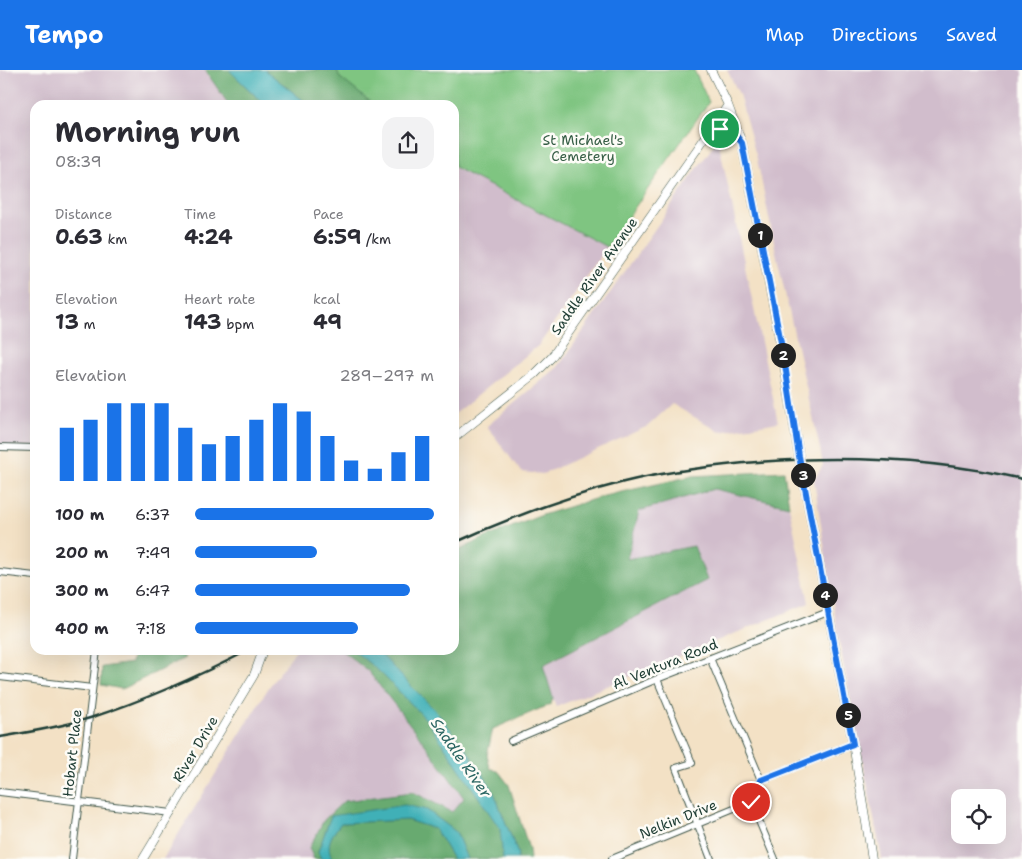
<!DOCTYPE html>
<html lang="en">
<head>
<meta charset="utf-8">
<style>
  body { margin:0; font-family:"Shantell Sans",sans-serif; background:#f2f2f3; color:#2b2b33; height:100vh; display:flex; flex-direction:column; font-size:19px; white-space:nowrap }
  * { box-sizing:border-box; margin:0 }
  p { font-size:16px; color:#7c7c81 }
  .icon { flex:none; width:28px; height:28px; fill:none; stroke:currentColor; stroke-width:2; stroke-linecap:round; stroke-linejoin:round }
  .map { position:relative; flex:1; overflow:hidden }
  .side { position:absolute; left:30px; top:30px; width:429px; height:555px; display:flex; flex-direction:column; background:#fff; border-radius:15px; box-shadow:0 5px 20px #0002 }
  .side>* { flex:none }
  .buttons { position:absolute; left:951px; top:719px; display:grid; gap:10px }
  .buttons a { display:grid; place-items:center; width:55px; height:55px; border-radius:10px; background:#fff; box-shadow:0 5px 20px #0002; font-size:25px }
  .pin { position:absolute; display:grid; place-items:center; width:42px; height:42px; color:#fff; margin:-21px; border:2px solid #fff; border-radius:50%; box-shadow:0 1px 5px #0007 }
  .km { position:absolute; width:25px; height:25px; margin:-12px; border-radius:50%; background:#222; color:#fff; font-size:14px; line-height:25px; text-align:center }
  .round { display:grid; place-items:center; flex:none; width:52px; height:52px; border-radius:15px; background:#f2f2f3 }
  .headline { display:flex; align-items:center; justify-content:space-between; height:85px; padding:0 25px }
  h1 { font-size:28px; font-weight:700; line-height:38px }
  .metrics { display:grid; grid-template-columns:repeat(3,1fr); gap:8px; height:85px; padding:5px 25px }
  .metrics div { display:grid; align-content:center }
  .metrics b { font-size:21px; font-weight:700 }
  .metrics small { font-size:14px; font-weight:400 }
  .metrics p { font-size:14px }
  .chart { height:140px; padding:10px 25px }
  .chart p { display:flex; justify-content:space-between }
  .chart svg { width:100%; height:90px; margin-top:5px; stroke:#1a73e8; stroke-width:6 }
  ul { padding:0 25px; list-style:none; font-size:16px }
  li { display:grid; grid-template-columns:80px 60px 1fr; align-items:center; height:38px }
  li i { height:12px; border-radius:6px; background:#1a73e8 }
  header { display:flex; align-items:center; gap:30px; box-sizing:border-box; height:70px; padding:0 25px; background:#1a73e8; color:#fff }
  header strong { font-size:24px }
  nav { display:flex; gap:28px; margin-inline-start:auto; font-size:18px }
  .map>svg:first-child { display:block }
</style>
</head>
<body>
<header>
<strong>Tempo</strong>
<nav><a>Map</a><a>Directions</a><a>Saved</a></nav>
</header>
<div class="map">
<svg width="1022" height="789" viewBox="0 0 1022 789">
  <rect width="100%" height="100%" fill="#fdfcf7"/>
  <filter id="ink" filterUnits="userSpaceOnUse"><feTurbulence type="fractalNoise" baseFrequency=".02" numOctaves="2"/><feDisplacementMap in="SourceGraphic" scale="10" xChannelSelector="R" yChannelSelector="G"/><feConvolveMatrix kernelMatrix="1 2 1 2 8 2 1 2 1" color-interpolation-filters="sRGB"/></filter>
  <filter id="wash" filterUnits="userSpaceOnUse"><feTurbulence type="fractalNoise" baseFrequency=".0096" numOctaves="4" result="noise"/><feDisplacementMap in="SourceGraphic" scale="20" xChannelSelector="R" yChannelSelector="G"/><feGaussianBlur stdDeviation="1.12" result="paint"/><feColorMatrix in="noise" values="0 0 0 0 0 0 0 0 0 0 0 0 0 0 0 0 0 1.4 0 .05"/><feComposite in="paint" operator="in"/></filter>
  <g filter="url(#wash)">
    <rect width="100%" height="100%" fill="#f3e1c5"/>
    <path fill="#d1bdcc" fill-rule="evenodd" d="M0,0H233L266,35H35V377L0,376Z
      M727,0H1022V789H882L838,566L814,410L823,395L820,379L777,187L757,89L739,24ZM960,728H998V765H960Z
      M718,69L778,352L720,362L672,334L648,356L543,404L521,402L487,356L558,297Z
      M454,96L607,177L539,275L454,344Z
      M714,419L789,436L809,533L556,637L542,596L707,510L693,476L627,490L639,441Z
      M296,580H341L368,601L419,666L464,728L452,742L413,722L344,731L324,750L309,778L314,789H163L269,617Z"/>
    <path fill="#7fc581" stroke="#4f815a" d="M337,0H694L709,32L607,177L454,97V35H374L339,7Z"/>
    <path fill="#67aa6f" stroke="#437452" d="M205,0H229L265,35H229Z
      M265,0H337L339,7L374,35H309Z
      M784,401L789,436L714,419L639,441L627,489L694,476L707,510L543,595L553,628L551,634L493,659L487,685L490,698L499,702L509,715L529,779L530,789H517L518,784L492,718L466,679L437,642L412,617L377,580H454V483L484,468L542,445L604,426L692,406Z
      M134,580H179L185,588L122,619L101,615L102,597L131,593Z
      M341,580H353L380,602L426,649L501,760L503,789H467L456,762L427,740L331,746L318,782L321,789H314L309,778L324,750L344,731L413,722L452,742L464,728L419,666L368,601Z
      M407,750L435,759L453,789H332C325,773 332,765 341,753Z"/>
    <path fill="#3fb0b7" stroke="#2f7676" d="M229,0H265L309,35H265Z
      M353,580H377L412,617L437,642L466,679L492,718L518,784L517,789H503L500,759L426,649L380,602Z
      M405,735L427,740L456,762L467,789H453L435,759L407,750L341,753C332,765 325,773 332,789H321L318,782L331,746Z"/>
  </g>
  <g filter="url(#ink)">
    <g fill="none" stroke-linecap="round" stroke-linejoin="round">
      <defs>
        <path id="minor" d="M0,377L35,378
          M0,502L35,506
          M710,588L761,710
          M0,607L92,618
          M657,609L692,693L676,698L711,789
          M511,671L657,609L828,542
          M0,722L171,743
          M751,732L761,710L853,674
          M751,732L775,789
          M72,789L97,580
          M612,789L751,732"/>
        <path id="tertiary" d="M711,0L728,35L742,73L783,288L799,386L853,674L872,789
          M709,62C721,58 730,58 739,68
          M454,368L535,304L551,288L728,35
          M143,789L254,605L263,580"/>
      </defs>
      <use href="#minor" stroke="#3f564a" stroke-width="8"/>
      <use href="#tertiary" stroke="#3f564a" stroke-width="9"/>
      <use href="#minor" stroke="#fff" stroke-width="6"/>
      <use href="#tertiary" stroke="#fff" stroke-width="8"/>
      <path stroke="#1f3d34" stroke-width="2.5" d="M454,473C509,448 565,427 624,412C663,402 704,397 744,393C837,385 931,388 1022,409
        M0,667C30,662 61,657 90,648C145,630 197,607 249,580"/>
    </g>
  </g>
  <g fill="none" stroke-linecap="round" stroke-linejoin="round" filter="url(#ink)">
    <defs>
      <path id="route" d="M720,59C730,59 736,65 742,73L784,288L799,386L853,674L761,710L751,732"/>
    </defs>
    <use href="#route" stroke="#fff" stroke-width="10"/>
    <use href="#route" stroke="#1a73e8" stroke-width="6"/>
  </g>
  <g text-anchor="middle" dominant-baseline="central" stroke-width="5" stroke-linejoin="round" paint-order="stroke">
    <g font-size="14" fill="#375f47" stroke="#fdfcf7">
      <text x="583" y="70">St Michael's<tspan x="583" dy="16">Cemetery</tspan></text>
    </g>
    <g font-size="14" fill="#1f3d34" stroke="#fdfcf7">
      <text transform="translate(594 206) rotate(-55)">Saddle River Avenue</text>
      <text transform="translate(665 594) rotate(-22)">Al Ventura Road</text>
      <text transform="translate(195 679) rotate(-59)">River Drive</text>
      <text transform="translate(72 683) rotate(-84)">Hobart Place</text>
      <text transform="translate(678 749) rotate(-22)">Nelkin Drive</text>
    </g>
    <g font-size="15" font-style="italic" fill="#2a6562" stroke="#fdfcf7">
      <text transform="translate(461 688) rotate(55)">Saddle River</text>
    </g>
  </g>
</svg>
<div class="buttons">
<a><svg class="icon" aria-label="locate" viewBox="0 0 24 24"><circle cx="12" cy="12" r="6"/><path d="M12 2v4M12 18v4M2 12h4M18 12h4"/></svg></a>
</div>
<div class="pin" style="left:720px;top:59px;background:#1e9e55"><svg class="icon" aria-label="arrive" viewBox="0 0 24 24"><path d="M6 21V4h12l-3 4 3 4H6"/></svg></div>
<div class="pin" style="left:751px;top:732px;background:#d93025"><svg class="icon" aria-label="check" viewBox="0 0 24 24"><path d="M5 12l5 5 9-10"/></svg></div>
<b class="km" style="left:760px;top:165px">1</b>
<b class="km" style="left:783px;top:285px">2</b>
<b class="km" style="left:803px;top:405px">3</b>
<b class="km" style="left:825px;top:525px">4</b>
<b class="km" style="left:848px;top:645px">5</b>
<section class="side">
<div class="headline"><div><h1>Morning run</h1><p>08:39</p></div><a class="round"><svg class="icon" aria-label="share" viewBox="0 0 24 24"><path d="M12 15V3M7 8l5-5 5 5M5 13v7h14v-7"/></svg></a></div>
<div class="metrics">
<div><p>Distance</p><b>0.63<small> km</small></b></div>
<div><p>Time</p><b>4:24</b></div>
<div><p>Pace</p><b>6:59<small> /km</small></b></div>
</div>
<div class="metrics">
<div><p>Elevation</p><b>13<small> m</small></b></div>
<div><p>Heart rate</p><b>143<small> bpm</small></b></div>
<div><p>kcal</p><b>49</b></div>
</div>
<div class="chart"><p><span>Elevation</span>289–297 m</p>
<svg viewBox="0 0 160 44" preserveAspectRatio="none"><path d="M5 44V18M15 44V14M25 44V6M35 44V6M45 44V6M55 44V18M65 44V26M75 44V22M85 44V14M95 44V6M105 44V10M115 44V22M125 44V34M135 44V38M145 44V30M155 44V22"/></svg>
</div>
<ul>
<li><b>100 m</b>6:37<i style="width:100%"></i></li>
<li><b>200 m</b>7:49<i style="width:51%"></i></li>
<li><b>300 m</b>6:47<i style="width:90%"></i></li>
<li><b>400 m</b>7:18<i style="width:68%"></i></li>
</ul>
</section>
</div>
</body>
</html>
